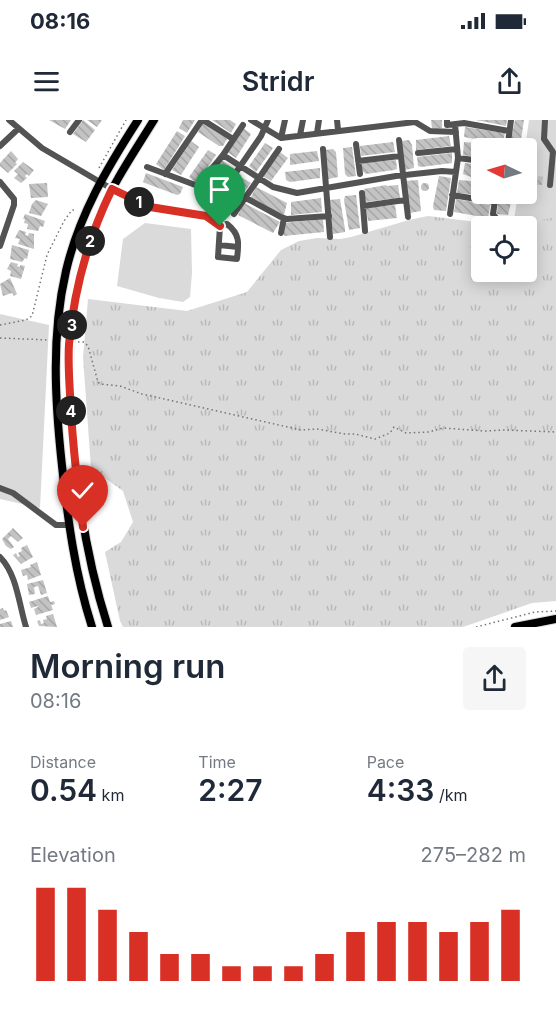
<!DOCTYPE html>
<html lang="en">
<head>
<meta charset="utf-8">
<style>
  body { margin:0; font-family:Inter,sans-serif; background:#f6f6f7; color:#1f2937; height:100vh; display:flex; flex-direction:column; font-size:22px; white-space:nowrap }
  * { box-sizing:border-box; margin:0 }
  p { font-size:20px; color:#747a83 }
  .icon { flex:none; width:33px; height:33px; fill:none; stroke:currentColor; stroke-width:2; stroke-linecap:round; stroke-linejoin:round }
  .map { position:relative; height:507px; overflow:hidden }
  .side { display:flex; flex-direction:column; background:#fff; flex:1 }
  .side>* { flex:none }
  .needle { width:39px; rotate:275deg }
  .tools { position:absolute; left:471px; top:18px; display:grid; gap:12px }
  .tools a { display:grid; place-items:center; width:66px; height:66px; border-radius:6px; background:#fff; box-shadow:0 3px 15px #0003; font-size:30px }
  .pin { position:absolute; display:grid; place-items:center; width:51px; height:51px; color:#fff; margin:-62px -26px; border-radius:50% 50% 50% 0; rotate:-45deg; box-shadow:0 0 6px #0007 }
  .pin .icon { rotate:45deg }
  .km { position:absolute; width:30px; height:30px; margin:-15px; border-radius:50%; background:#222; color:#fff; font-size:16px; line-height:30px; text-align:center }
  .round { display:grid; place-items:center; flex:none; width:63px; height:63px; border-radius:6px; background:#f6f6f7 }
  .summary { display:flex; align-items:center; justify-content:space-between; height:102px; padding:0 30px }
  h1 { font-size:33px; font-weight:600; line-height:45px }
  .metrics { display:grid; grid-template-columns:repeat(3,1fr); gap:9px; height:102px; padding:6px 30px }
  .metrics div { display:grid; align-content:center }
  .metrics b { font-size:30px; font-weight:600 }
  .metrics small { font-size:16px; font-weight:400 }
  .metrics p { font-size:16px }
  .chart { height:168px; padding:12px 30px }
  .chart p { display:flex; justify-content:space-between }
  .chart svg { width:100%; height:108px; margin-top:6px; stroke:#d93025; stroke-width:6 }
  .status { display:flex; justify-content:space-between; align-items:center; height:42px; padding:0 30px; background:#fff; direction:ltr }
  .status svg { height:16px; fill:currentColor }
  header { display:flex; justify-content:space-between; align-items:center; height:78px; padding:0 30px; background:#fff; font-size:27px; font-weight:600 }
  .map>svg:first-child { display:block }
</style>
</head>
<body>
<div class="status"><b>08:16</b><svg viewBox="0 0 49 12"><path d="M0 12V9h3v3zM5 12V6h3v6zM10 12V3h3v9zM15 12V0h3v12zM26 1h20v11H26zM47 4h2v5h-2z"/></svg></div>
<header><svg class="icon" aria-label="menu" viewBox="0 0 24 24"><path d="M4 6h16M4 12h16M4 18h16"/></svg>Stridr<svg class="icon" aria-label="share" viewBox="0 0 24 24"><path d="M12 15V3M7 8l5-5 5 5M5 13v7h14v-7"/></svg></header>
<div class="map">
<svg width="556" height="507" viewBox="0 0 556 507">
  <defs>
    <pattern id="grass-tufts" width="24" height="20" patternUnits="userSpaceOnUse" patternTransform="scale(1.5)"><rect width="24" height="20" fill="#dadada"/><path d="M3 7l-1-3M5 7V3M7 7l1-3M15 17l-1-3M17 17v-4M19 17l1-3" fill="none" stroke="#b9b9b9"/></pattern>
    <pattern id="building-back-hatch" width="6" height="6" patternUnits="userSpaceOnUse" patternTransform="scale(1.5)"><rect width="6" height="6" fill="#c3c3c3"/><path d="M-1 5l2 2M0 0l6 6M5-1l2 2" fill="none" stroke="#a6a6a6"/></pattern>
  </defs>
  <rect width="100%" height="100%" fill="#fff"/>
  <path fill="url(#grass-tufts)" fill-rule="evenodd" d="M556,93V481L532,483L463,507H123L120,501L105,432L121,422L133,402L123,371L91,348L83,237L88,179L187,191L247,172L281,130L299,121L317,118L340,119L351,117L409,100L428,96L510,106ZM482,106H526V152H482Z"/>
  <path fill="#dadada" d="M529,0H556V97L513,106L518,74H526V28H525Z
    M145,103L191,109L192,153L190,177L183,182L159,178L117,166L123,119Z
    M0,194L49,205L40,388L0,379Z"/>
  <path fill="url(#building-back-hatch)" d="M49,0H71L65,9Z
    M83,0L95,10L86,22L73,14Z
    M87,0H102L97,7Z
    M183,0H195L187,13L179,8Z
    M212,0H230L236,4L231,13Z
    M431,0H442V8H432Z
    M476,0H507L506,6Z
    M515,0H524L520,26L510,25Z
    M203,3L227,19L223,26H219L198,12Z
    M465,7L505,13L503,21V23H497L464,17Z
    M243,8L251,14L236,38L227,32Z
    M177,11L185,16L164,50L156,44Z
    M449,16L451,26L416,30V20Z
    M409,20L412,25L414,48L405,50L401,21Z
    M191,21L199,27L181,55L172,50Z
    M393,22L395,32L361,36L360,26Z
    M464,22L487,24L490,28H482V38L463,35Z
    M265,23L273,28L256,52L249,46Z
    M352,27L356,56L348,57L345,54L343,28Z
    M333,29L336,32L338,57L328,59L325,30Z
    M208,30L216,35L196,63L189,57Z
    M11,31L18,39L15,43L17,44L8,53L0,46V43Z
    M317,31L319,41L290,45V34Z
    M280,32L288,38L271,61L263,56Z
    M452,33V43L421,47L418,46L417,37Z
    M222,40L230,46L209,76L205,77L199,72Z
    M396,40L397,49L394,50L366,54L362,51V43Z
    M23,42L34,50L29,56L27,54L25,56L27,58L21,63L14,58L18,54L14,51Z
    M465,43L482,46V57L471,56V57L463,54Z
    M320,48V58L290,62L286,60L285,52Z
    M146,53L183,67L180,74L177,75L145,63L143,62Z
    M239,56L251,63L231,89L222,82Z
    M439,56L451,58L446,91L434,90L433,86Z
    M538,56L543,57L542,65H537Z
    M418,60L421,91L410,93L405,61Z
    M459,60L481,62L482,75L457,73Z
    M47,63L48,77L31,78L29,64Z
    M421 67a4 4 0 1 1 8 0a4 4 0 1 1-8 0Z
    M386,65L387,66L398,65L400,78L365,82L364,69Z
    M256,67L287,83L284,95L250,79Z
    M482,74H492L491,78L482,77Z
    M499,74H513L508,95L497,94Z
    M356,75L360,108L349,110L344,80L345,76Z
    M321,78L322,92L291,95V82Z
    M340,79L345,109V112L333,114L329,80Z
    M456,79L490,85L488,98L454,92Z
    M36,80L48,84L41,96L29,93L32,84Z
    M244,83L280,102L273,113L238,95Z
    M395,85L397,98L368,101L366,88Z
    M25,94L45,101L43,107L40,106L38,111L27,109L28,104L24,103L25,99H23Z
    M323,99L324,112L284,116L283,103Z
    M19,110L26,112L25,115L28,116L29,113L34,114V129L18,124L20,119L15,118Z
    M12,125L29,130L27,139L25,138L22,142L10,139Z
    M11,142L18,144L17,146L20,147V145L25,146L21,159L10,156L11,151L7,149Z
    M10,158L17,174L14,176L12,173L3,176L0,164Z
    M13,408L23,418L18,422L11,416L8,419L14,427L11,429L6,426L2,419Z
    M27,425L33,437L21,444L13,435L16,433L18,437L20,436L18,433L22,431L21,428Z
    M37,442L41,455L28,460L27,455L23,456L21,450L31,447L30,445Z
    M43,460L47,473L41,475L38,466L34,467L35,474L29,475L27,464Z
    M48,476L50,482L54,481L55,484L51,485L53,490L36,495L34,489L38,487V486L31,488L29,482Z
    M3,488L4,491L6,490L9,497L0,500V489Z
    M53,494L57,507L39,506L37,501L40,500L41,504L44,503L43,500L47,499L46,496Z
    M11,501L13,507H0V504Z"/>
  <g fill="none" stroke-linecap="round" stroke-linejoin="round">
    <defs>
      <path id="major" d="M92,507C75,454 68,401 62,346C55,281 51,216 66,151C79,95 107,48 138,0
        M108,507C91,454 82,406 76,351C66,266 64,184 96,103C111,66 133,34 154,0
        M515,507L556,499"/>
    </defs>
    <use href="#major" stroke="#dbdbdb" stroke-width="10"/>
    <path stroke="#757575" stroke-width="1.5" stroke-dasharray="1.5 3" stroke-linecap="butt" d="M99,48L126,0
      M0,205L26,200L32,196L47,135L64,101L72,90H76
      M0,218L49,220
      M78,222H84L88,226L98,262L100,264L120,266L142,274L301,310L317,309L345,314H355L375,319L390,313L394,307L406,313L429,312L443,308L485,311L504,310L556,312
      M476,507L535,492L556,491"/>
    <path stroke="#535353" stroke-width="6" d="M9,0L42,28L112,69L150,87L206,96L220,106L218,137L237,139C239,123 240,114 227,104L220,106
      M203,0L233,19
      M251,0L281,18L415,2L430,11L456,12
      M337,0L338,10
      M447,0V5L464,3L509,11
      M545,0L544,19L553,32L550,65
      M70,12L79,0
      M317,13L319,0
      M300,15L303,0
      M281,18L285,0
      M399,20L408,97
      M508,23L511,0
      M356,24L360,54
      M0,26L18,9
      M504,28L505,27
      M323,29L330,117
      M418,33L457,29
      M223,35L273,67L297,73L396,56L442,51L456,52
      M458,38L482,41
      M358,41L400,36
      M147,47L198,66L223,35L243,5
      M165,54L202,0
      M0,62L14,79V85L0,126
      M362,73L365,111
      M452,75L495,82
      M246,78L281,97L287,99L329,96
      M363,86L405,80
      M234,94L279,29
      M450,94L458,38L455,4
      M206,96L261,16L268,0
      M496,98L493,94L496,74
      M281,113L284,98
      M219,125L238,127
      M0,368L13,373L56,405H68
      M0,437C17,454 19,485 26,507"/>
    <use href="#major" stroke="#000" stroke-width="8"/>
  </g>
  <g fill="none" stroke-linecap="round" stroke-linejoin="round">
    <defs>
      <path id="route" d="M83,407C77,363 72,319 70,274C69,258 68,240 69,224C74,170 88,118 112,69L150,87L206,96L220,106"/>
    </defs>
    <use href="#route" stroke="#fff" stroke-width="12"/>
    <use href="#route" stroke="#d93025" stroke-width="8"/>
  </g>
</svg>
<div class="tools">
<a><svg class="needle" viewBox="-14 -14 28 28"><path d="M0-13l5 13h-10z" fill="#e53935"/><path d="M0 13l5-13h-10z" fill="#747a83"/></svg></a>
<a><svg class="icon" aria-label="locate" viewBox="0 0 24 24"><circle cx="12" cy="12" r="6"/><path d="M12 2v4M12 18v4M2 12h4M18 12h4"/></svg></a>
</div>
<div class="pin" style="left:220px;top:106px;background:#1e9e55"><svg class="icon" aria-label="arrive" viewBox="0 0 24 24"><path d="M6 21V4h12l-3 4 3 4H6"/></svg></div>
<div class="pin" style="left:83px;top:407px;background:#d93025"><svg class="icon" aria-label="check" viewBox="0 0 24 24"><path d="M5 12l5 5 9-10"/></svg></div>
<b class="km" style="left:139px;top:82px">1</b>
<b class="km" style="left:90px;top:121px">2</b>
<b class="km" style="left:72px;top:205px">3</b>
<b class="km" style="left:71px;top:291px">4</b>
</div>
<section class="side">
<div class="summary"><div><h1>Morning run</h1><p>08:16</p></div><a class="round"><svg class="icon" aria-label="share" viewBox="0 0 24 24"><path d="M12 15V3M7 8l5-5 5 5M5 13v7h14v-7"/></svg></a></div>
<div class="metrics">
<div><p>Distance</p><b>0.54<small> km</small></b></div>
<div><p>Time</p><b>2:27</b></div>
<div><p>Pace</p><b>4:33<small> /km</small></b></div>
</div>
<div class="chart"><p><span>Elevation</span>275–282 m</p>
<svg viewBox="0 0 160 44" preserveAspectRatio="none"><path d="M5 44V6M15 44V6M25 44V15M35 44V24M45 44V33M55 44V33M65 44V38M75 44V38M85 44V38M95 44V33M105 44V24M115 44V20M125 44V20M135 44V24M145 44V20M155 44V15"/></svg>
</div>
</section>
</body>
</html>
